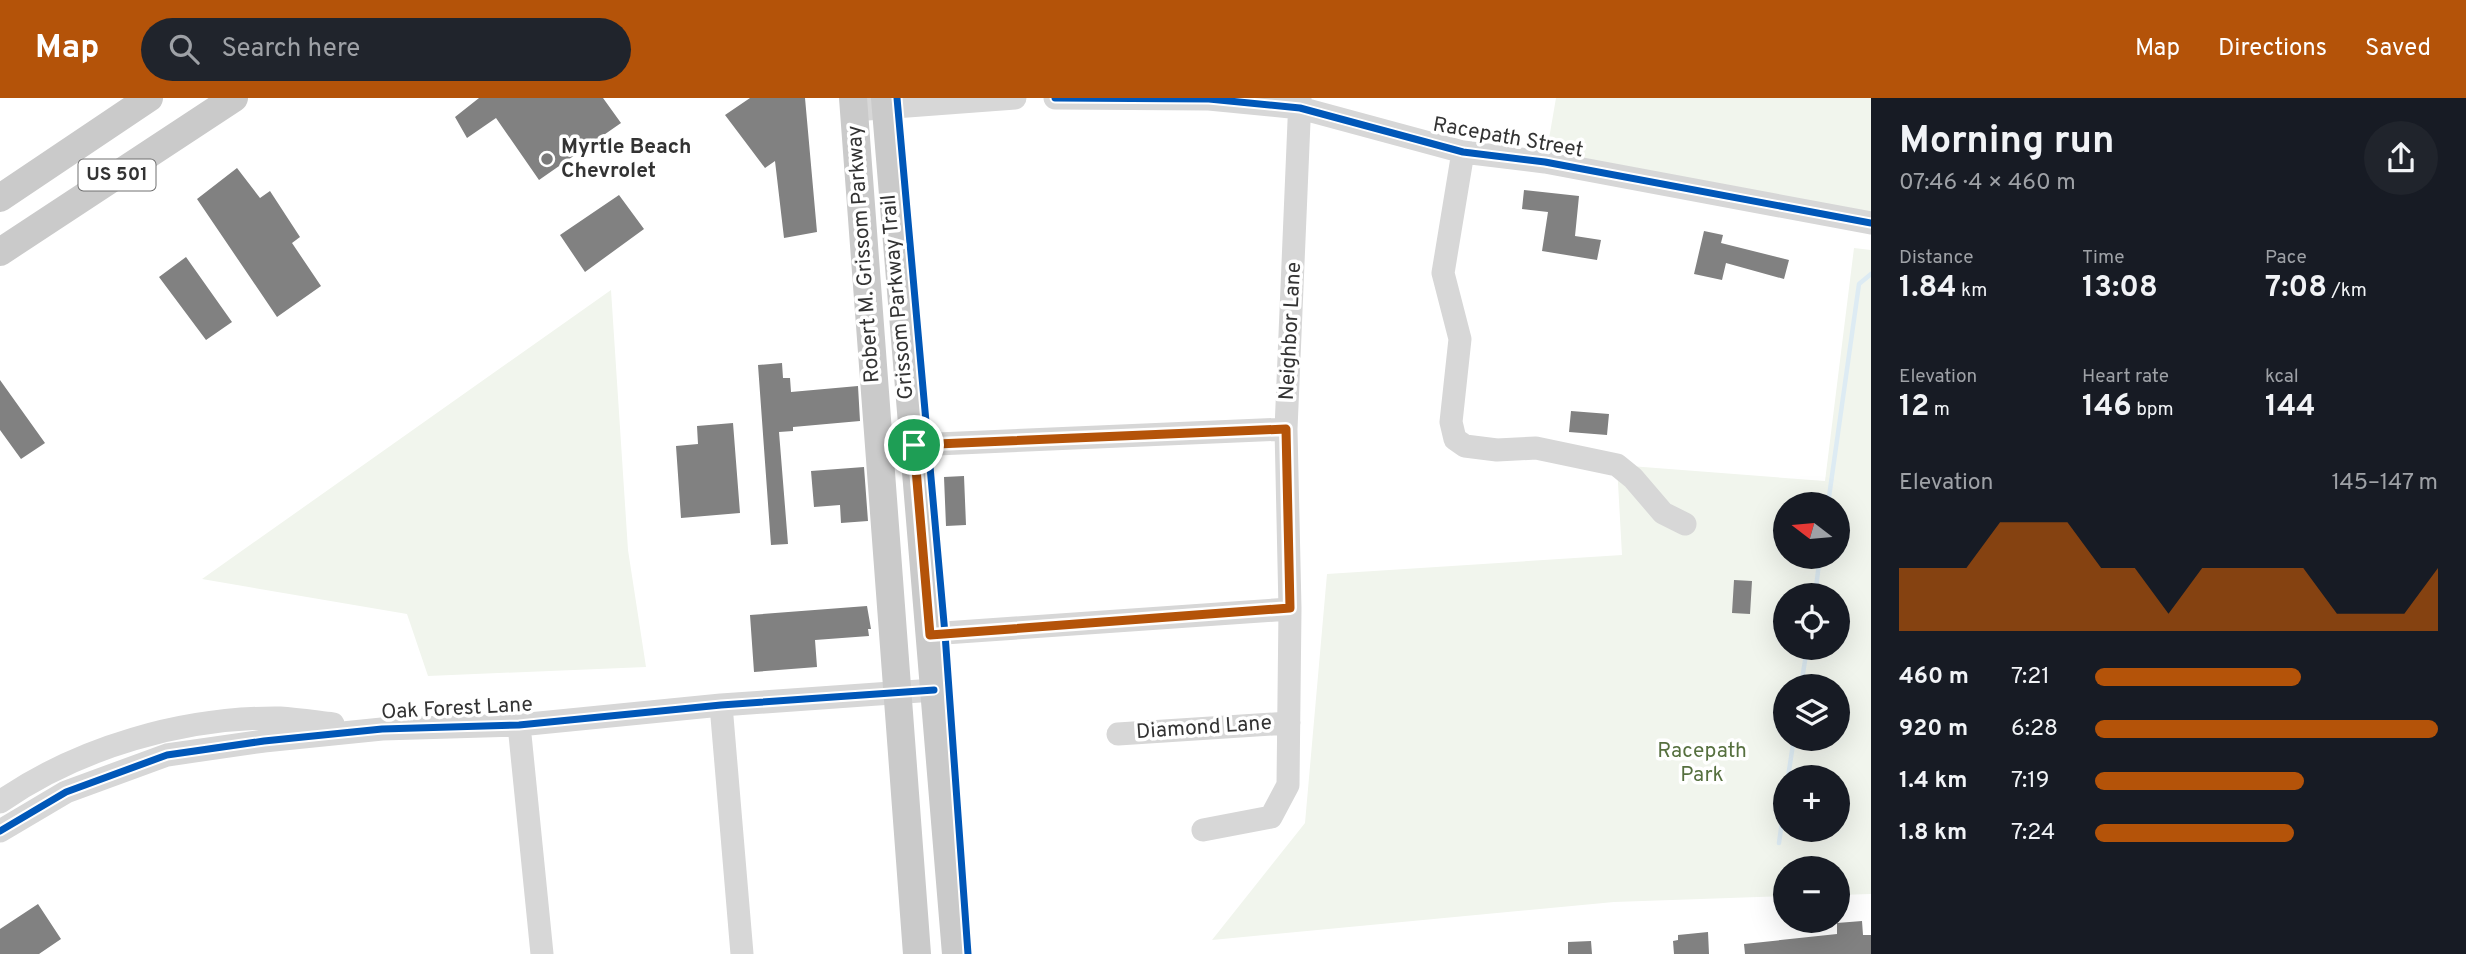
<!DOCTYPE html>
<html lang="en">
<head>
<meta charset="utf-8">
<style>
  body { margin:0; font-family:Overpass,sans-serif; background:#20242c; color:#f1f3f6; height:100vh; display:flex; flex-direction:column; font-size:26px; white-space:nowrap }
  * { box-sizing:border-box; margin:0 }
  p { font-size:23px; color:#9ea1a6 }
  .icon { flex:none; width:38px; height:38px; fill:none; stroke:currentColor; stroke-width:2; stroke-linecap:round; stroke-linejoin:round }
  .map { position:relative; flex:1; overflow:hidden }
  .details { display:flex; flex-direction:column; background:#171b24; width:595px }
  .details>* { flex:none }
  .needle { width:46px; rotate:286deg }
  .fabs { position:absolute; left:1773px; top:394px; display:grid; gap:14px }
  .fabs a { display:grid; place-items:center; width:77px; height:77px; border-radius:50%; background:#171b24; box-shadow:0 7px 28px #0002; font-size:35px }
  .pin { position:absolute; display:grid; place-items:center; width:60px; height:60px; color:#fff; margin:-30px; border:4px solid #fff; border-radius:50%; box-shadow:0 2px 7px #0007 }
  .round { display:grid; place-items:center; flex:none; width:74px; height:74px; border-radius:37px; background:#20242c }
  .overview { display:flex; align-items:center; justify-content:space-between; height:119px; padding:0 28px }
  h1 { font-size:38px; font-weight:700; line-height:52px }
  .stats { display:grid; grid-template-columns:repeat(3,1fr); gap:10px; height:119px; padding:7px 28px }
  .stats div { display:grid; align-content:center }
  .stats b { font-size:30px; font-weight:700 }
  .stats small { font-size:19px; font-weight:400 }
  .stats p { font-size:19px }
  .chart { height:196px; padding:14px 28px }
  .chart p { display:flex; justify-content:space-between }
  .chart svg { width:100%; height:126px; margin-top:7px; fill:#b45309; opacity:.7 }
  ul { padding:0 28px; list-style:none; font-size:23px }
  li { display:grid; grid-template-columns:112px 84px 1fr; align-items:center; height:52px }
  li i { height:18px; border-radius:9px; background:#b45309 }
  header { display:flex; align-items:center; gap:42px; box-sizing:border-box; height:98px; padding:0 35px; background:#b45309; color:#fff }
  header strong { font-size:33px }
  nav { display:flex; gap:38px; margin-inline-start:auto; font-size:24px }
  .search { width:490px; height:63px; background:#20242c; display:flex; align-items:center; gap:18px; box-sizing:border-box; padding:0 24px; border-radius:38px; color:#9ea1a6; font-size:26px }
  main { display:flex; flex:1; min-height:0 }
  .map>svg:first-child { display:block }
</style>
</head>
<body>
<header>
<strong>Map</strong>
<div class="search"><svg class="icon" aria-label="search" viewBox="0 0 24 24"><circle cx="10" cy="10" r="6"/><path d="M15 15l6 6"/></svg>Search here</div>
<nav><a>Map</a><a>Directions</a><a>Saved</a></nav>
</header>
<main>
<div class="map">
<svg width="1871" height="856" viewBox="0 0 1871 856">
  <rect width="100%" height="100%" fill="#fff"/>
  <path fill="#f1f5ed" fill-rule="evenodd" d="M1556,0H1871V125L1545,64Z
    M1854,150L1871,152V796L1838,797V770H1785V798L1614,804L1212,842L1305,725L1327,476L1622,457L1617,367L1825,383ZM1785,406H1838V458H1785ZM1785,497H1838V550H1785ZM1785,588H1838V640H1785ZM1785,679H1838V732H1785Z
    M611,192L628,452L646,569L428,578L407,516L202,481Z"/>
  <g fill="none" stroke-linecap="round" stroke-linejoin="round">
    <path stroke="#ddebf3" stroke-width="4.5" d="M1828,406L1859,186L1871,176
      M1815,497L1820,458
      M1801,588L1807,550
      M1788,679L1794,640
      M1779,745L1785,702"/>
  </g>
  <path fill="#818181" d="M479,0H603L621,25L539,82L496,20L467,40L455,19Z
    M750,0H805L817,134L784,140L775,63L765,70L725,17Z
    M237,70L260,100L270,93L300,139L292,145L321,188L277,219L197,101Z
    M1524,92L1579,98L1575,138L1601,142L1597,162L1542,153L1548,114L1522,111Z
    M619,97L644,131L585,174L560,137Z
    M1704,133L1723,137L1721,145L1789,162L1784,181L1726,165L1722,182L1694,176Z
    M186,159L232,224L206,242L159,179Z
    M782,265L783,280H790L791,294L858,288L860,323L793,329V333L779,334L788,446L771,447L758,267Z
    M0,282L45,345L21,361L0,332Z
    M1571,313L1609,316L1607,337L1569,334Z
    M733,325L740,415L681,420L676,348L698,346L697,328Z
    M864,369L868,423L841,425L840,407L814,409L811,373Z
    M964,378L966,427L946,428L944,379Z
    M1734,482L1752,483L1750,516L1732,515Z
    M867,508L871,531H868L869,538L815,542L817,569L754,574L750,517Z
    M38,806L61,841L39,856H0V831Z
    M1862,823L1863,837H1871V856H1745L1744,846L1837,836V825Z
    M1708,834L1709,856H1674L1673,843L1678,842V837Z
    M1591,843L1592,856H1568V844Z"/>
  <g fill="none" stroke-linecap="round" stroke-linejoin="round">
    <path stroke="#d7d7d7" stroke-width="23" d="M1055,0L1209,1L1300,10L1463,54L1545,64L1871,125
      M854,12L1015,0
      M1463,54L1443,175L1460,241L1451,324L1455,341L1465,348L1497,352L1536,350L1617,367L1633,380L1663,415L1685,426
      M914,347L1286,331
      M930,536L1290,511
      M721,607L742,856
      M519,627L542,856
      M1118,636L1289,625
      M0,704C79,649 184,619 280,620C297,621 316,624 333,626
      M1203,732L1271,719L1288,687L1290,511L1286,331L1300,0
      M0,733L66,694L167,657L264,643L382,631L519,627L721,607L934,592"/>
    <path stroke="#cacaca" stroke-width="28" d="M853,0L917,856
      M885,0L956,856
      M0,100L149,0
      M0,154L234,0"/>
    <defs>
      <path id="cycleway" d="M897,0L945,536L968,856
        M1055,0L1209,1L1300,10L1463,54L1545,64L1871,125
        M0,733L66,694L167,657L264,643L382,631L519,627L721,607L934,592"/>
    </defs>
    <use href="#cycleway" stroke="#fff" stroke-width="11"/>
    <use href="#cycleway" stroke="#0057b8" stroke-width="7"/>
  </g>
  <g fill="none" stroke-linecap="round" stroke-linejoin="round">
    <defs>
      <path id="route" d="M1286,331L1290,510L930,537L914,347Z"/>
    </defs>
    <use href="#route" stroke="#fff" stroke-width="14"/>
    <use href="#route" stroke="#b45309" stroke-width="9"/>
  </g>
  <circle fill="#7a7a7a" stroke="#fff" stroke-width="2.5" cx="547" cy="61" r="7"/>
  <g text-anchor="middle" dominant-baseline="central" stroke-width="7" stroke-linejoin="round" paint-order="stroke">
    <rect fill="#fff" stroke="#707070" stroke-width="2" x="78.5" y="61.5" width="77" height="31" rx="5"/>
    <g font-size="19" font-weight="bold" fill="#333">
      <text x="117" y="77">US 501</text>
    </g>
    <g font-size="21" fill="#333" stroke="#fff">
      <text transform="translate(1508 40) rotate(10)">Racepath Street</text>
      <text transform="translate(864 156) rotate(-94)">Robert M. Grissom Parkway</text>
      <text transform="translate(898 199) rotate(-95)">Grissom Parkway Trail</text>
      <text transform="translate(1291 233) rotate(-87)">Neighbor Lane</text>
      <text transform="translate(457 611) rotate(-3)">Oak Forest Lane</text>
      <text transform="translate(1204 630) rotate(-4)">Diamond Lane</text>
    </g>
    <g font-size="21" font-weight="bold" fill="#333" stroke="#fff" text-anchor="start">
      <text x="561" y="49">Myrtle Beach<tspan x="561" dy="24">Chevrolet</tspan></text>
    </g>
    <g font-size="21" fill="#56703f" stroke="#fff">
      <text x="1702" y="653">Racepath<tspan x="1702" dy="24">Park</tspan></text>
    </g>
  </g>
</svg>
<div class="fabs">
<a><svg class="needle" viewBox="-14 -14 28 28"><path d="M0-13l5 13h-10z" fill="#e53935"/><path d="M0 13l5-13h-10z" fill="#9ea1a6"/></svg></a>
<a><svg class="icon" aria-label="locate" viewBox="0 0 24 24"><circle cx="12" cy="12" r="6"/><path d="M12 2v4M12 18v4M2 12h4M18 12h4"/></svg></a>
<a><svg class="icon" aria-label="layers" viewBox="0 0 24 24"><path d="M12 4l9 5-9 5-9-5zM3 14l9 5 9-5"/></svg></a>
<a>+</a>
<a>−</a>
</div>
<div class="pin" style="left:914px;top:347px;background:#1e9e55"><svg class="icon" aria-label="arrive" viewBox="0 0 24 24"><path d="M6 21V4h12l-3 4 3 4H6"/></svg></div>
</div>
<section class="details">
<div class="overview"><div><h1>Morning run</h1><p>07:46 · 4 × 460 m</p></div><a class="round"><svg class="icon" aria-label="share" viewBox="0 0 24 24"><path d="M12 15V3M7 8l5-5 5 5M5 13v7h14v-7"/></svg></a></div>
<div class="stats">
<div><p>Distance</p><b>1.84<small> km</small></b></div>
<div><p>Time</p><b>13:08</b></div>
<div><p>Pace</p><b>7:08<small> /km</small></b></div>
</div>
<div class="stats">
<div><p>Elevation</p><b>12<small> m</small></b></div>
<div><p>Heart rate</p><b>146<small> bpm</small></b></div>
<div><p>kcal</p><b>144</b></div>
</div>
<div class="chart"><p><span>Elevation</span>145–147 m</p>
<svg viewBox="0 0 160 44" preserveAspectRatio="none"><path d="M0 44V22L10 22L20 22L30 6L40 6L50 6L60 22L70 22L80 38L90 22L100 22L110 22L120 22L130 38L140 38L150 38L160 22V44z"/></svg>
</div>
<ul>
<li><b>460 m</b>7:21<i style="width:60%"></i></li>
<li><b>920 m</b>6:28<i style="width:100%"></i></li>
<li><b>1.4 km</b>7:19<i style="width:61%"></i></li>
<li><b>1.8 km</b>7:24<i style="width:58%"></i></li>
</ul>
</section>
</main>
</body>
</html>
